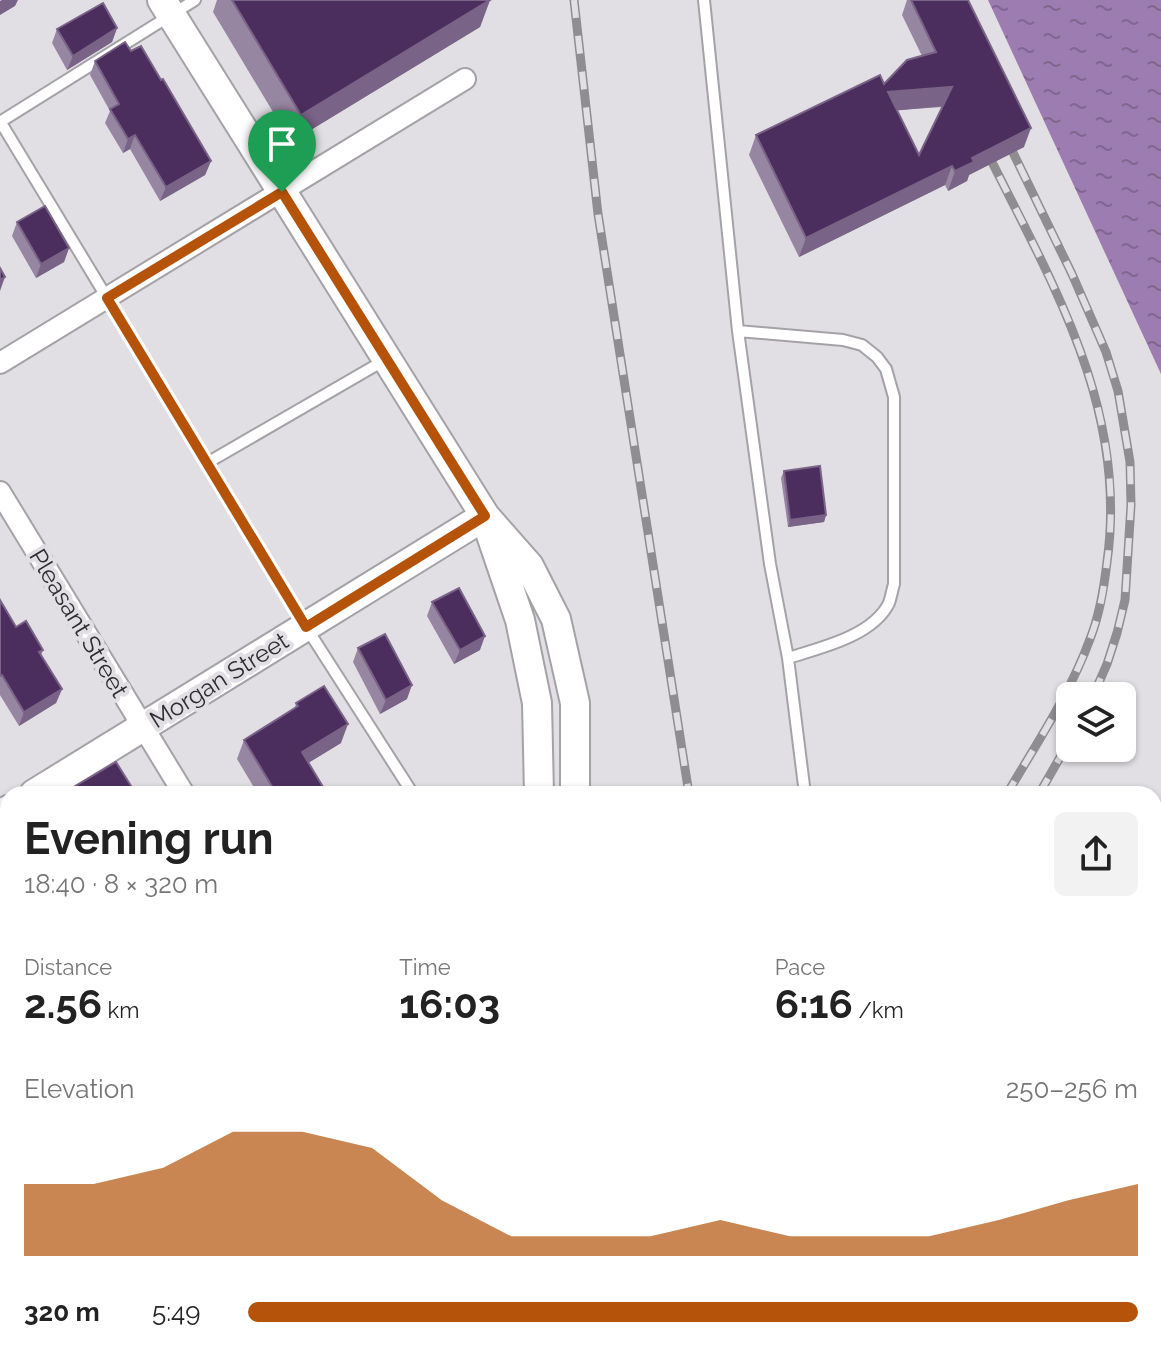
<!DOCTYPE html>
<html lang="en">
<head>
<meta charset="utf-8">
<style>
  body { margin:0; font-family:Raleway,sans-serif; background:#f2f2f2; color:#222; height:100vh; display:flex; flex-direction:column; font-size:30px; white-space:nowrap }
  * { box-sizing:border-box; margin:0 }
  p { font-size:26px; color:#767676 }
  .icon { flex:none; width:44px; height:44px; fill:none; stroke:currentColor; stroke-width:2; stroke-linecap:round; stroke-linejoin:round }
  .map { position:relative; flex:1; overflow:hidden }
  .panel { position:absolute; left:0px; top:786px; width:1162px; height:572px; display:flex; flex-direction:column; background:#fff; border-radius:24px 24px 0 0; box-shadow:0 2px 6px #0004 }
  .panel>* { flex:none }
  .tools { position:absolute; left:1056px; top:682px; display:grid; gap:16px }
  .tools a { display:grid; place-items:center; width:80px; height:80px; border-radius:12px; background:#fff; box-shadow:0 2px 6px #0004; font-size:40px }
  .pin { position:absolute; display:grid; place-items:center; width:68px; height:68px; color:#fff; margin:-82px -34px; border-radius:50% 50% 50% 0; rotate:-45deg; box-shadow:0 0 8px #0007 }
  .pin .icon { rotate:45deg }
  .round { display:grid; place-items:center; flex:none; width:84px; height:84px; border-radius:12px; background:#f2f2f2 }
  .head { display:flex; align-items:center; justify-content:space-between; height:136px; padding:0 24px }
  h1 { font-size:44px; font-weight:700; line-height:60px }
  .figures { display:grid; grid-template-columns:repeat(3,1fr); gap:12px; height:136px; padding:8px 24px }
  .figures div { display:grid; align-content:center }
  .figures b { font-size:40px; font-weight:700 }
  .figures small { font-size:22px; font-weight:400 }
  .figures p { font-size:22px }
  .chart { height:224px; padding:16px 24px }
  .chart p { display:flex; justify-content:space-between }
  .chart svg { width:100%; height:144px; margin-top:8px; fill:#b45309; opacity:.7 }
  ul { padding:0 24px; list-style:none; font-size:26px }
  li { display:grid; grid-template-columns:128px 96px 1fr; align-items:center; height:60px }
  li i { height:20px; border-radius:10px; background:#b45309 }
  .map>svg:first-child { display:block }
</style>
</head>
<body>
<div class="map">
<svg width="1161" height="1358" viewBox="0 0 1161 1358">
  <defs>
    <pattern id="water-ripples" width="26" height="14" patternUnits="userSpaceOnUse" patternTransform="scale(2)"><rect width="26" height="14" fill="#9d7cb2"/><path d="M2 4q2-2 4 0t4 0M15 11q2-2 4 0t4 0" fill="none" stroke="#806691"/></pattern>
  </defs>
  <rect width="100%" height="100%" fill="#e2dfe4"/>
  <path fill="url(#water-ripples)" d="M988,0H1161V374Z"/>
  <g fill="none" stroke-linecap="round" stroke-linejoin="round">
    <defs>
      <path id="lane" d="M704,0L738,331L770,564L788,658L805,794
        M0,121L306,627L413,794
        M0,122L195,0
        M738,331L843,340L862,345L877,357L886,369L894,397V584C892,591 891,597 889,603C873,636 820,648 788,658
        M207,463L385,360
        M973,1350V1358"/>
      <path id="street" d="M0,363L465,79
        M0,492L184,794
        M0,1046L8,1059
        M528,1350L533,1358"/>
      <path id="secondary" d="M162,0L485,516L529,566L556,619L575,703V794
        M489,529L520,620L537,703L539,794
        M34,794L485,516
        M0,815L8,810
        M11,1358L23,1350
        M70,1358L82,1350"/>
      <path id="primary" d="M1154,1061L1161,1056
        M875,1350L876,1358
        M670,1358L682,1350"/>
    </defs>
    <use href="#lane" stroke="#a5a2a7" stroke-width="14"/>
    <use href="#street" stroke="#a5a2a7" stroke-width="24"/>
    <use href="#secondary" stroke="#a5a2a7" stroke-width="32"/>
    <use href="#primary" stroke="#a5a2a7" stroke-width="36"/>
    <use href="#lane" stroke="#fff" stroke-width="10"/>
    <use href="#street" stroke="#fff" stroke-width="20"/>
    <use href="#secondary" stroke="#fff" stroke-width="28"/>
    <use href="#primary" stroke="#fff" stroke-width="32"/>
    <defs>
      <path id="rail" d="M574,0L598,214L689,794
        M1003,132L1072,274L1106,352L1118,391L1130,462L1131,505L1125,600L1117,633L1107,664L1093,696
        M983,144C1049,278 1129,406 1107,562C1104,588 1100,614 1090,639C1070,694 1036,744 1007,794
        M1039,794L1070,740
        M774,1350L775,1358
        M826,1350L827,1358"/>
    </defs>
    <use href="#rail" stroke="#8f8d90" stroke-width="9"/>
    <use href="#rail" stroke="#e2dfe4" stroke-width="6" stroke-dasharray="18" stroke-linecap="butt"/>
  </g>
  <path fill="#9786a1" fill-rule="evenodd" d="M217,0H490L480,27L291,142L213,12Z
    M907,0H968L1024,147L969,175L967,181L948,191L945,185L799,257L749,155L756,135L884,84L922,56L902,15ZM943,107L919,155L897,110Z
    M117,28L112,42L67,70L52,43L57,29Z
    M95,61L161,80L211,161L205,175L160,201L130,149L123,153L105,123L110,111L90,75Z
    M17,222L69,248L64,262L36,278L12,236Z
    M784,471L826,515L824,522L788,527L781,478Z
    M0,600L16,627L43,650L41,656L62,689L56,703L19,726L0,695Z
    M432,602L480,650L454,664L427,616Z
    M358,648L407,699L380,714L353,662Z
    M296,703L341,743L308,763L320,794H258L237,759L244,740L295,708Z
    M0,889L8,903V992L5,988L0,991Z
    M237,1350H291L288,1358H240L236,1352Z
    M901,1350H948L946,1358H903Z"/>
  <path fill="#796386" d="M2,0H18L15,6L0,15V1Z
    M490,0L480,27L291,142L301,115Z
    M117,28L112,42L67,70L73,56Z
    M952,87L945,106L881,112L888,92Z
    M1031,128L1024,147L969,175L967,181L948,191L955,171L972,158Z
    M135,135L130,149L123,153L128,139Z
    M211,161L205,175L160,201L166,187Z
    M952,166L945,185L799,257L806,238Z
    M69,248L64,262L36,278L41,264Z
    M5,277L0,291V280Z
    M826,515L824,522L788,527L790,520Z
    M485,636L480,650L454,664L460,650Z
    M412,685L407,699L380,714L386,700Z
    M62,689L56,703L19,726L24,712Z
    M348,724L341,743L295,771L302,752Z
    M323,787L320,794H311Z
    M8,869V880L0,885V875Z
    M8,975V980L5,988L0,991L4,978Z
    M8,1199V1210L0,1215V1204Z
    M283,1350H291L288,1358H270Z
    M941,1350H948L946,1358H928Z"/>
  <path fill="#4c2e5e" stroke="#796386" stroke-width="2" fill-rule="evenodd" d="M232,0H490L301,115Z
    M911,0H968L1031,128L972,158L974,162L955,171L952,166L806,238L756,135L880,75L884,84L907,60L936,52ZM952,87L919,155L888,92Z
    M103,3L117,28L73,56L57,29Z
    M125,42L131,51L141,46L161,80L163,79L211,161L166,187L135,135L128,139L110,109L119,104L95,61Z
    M45,206L69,248L41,264L17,222Z
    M0,268L5,277L0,280Z
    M820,466L826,515L790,520L784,471Z
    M459,588L485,636L460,650L432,602Z
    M0,600L16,627L26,621L43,650L39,652L62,689L24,712L2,675L0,676Z
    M385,634L412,685L386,700L358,648Z
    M324,686L348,724L302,752L323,787L311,794H274L276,793L244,740L298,706L296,703Z
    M116,762L136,794H76L72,788Z
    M8,835V869L0,875V840Z
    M0,889L8,903V975L4,978L0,971Z
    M0,1112L8,1125V1199L0,1204Z
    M249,1350H283L270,1358H254Z
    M478,1350H486L491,1358H465Z
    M709,1350H756L758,1358H695Z
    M909,1350H941L928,1358H910Z"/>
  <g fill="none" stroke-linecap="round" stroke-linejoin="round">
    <defs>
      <path id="route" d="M282,192L485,516L306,627L107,298Z"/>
    </defs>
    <use href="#route" stroke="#fff" stroke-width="16"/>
    <use href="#route" stroke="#b45309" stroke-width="10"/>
  </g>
  <g text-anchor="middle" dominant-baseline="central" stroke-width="8" stroke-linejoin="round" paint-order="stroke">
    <g font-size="24" fill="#2e2d2e" stroke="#e2dfe4">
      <text transform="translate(79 623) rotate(59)">Pleasant Street</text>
      <text transform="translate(219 680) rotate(-32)">Morgan Street</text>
    </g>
  </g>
</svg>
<div class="tools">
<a><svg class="icon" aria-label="layers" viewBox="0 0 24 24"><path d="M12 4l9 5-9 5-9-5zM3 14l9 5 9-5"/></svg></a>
</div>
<div class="pin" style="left:282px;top:192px;background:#1e9e55"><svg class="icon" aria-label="arrive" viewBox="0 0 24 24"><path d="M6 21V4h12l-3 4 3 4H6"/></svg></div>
<section class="panel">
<div class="head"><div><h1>Evening run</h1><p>18:40 · 8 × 320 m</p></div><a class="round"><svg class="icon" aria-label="share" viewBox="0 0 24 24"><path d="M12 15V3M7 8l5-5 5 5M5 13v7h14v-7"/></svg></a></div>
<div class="figures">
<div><p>Distance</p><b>2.56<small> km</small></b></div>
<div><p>Time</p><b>16:03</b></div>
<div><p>Pace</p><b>6:16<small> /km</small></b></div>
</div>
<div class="chart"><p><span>Elevation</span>250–256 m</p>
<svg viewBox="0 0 160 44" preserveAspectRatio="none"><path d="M0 44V22L10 22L20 17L30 6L40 6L50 11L60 27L70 38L80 38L90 38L100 33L110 38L120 38L130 38L140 33L150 27L160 22V44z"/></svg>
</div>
<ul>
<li><b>320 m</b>5:49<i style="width:100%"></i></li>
</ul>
</section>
</div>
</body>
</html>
